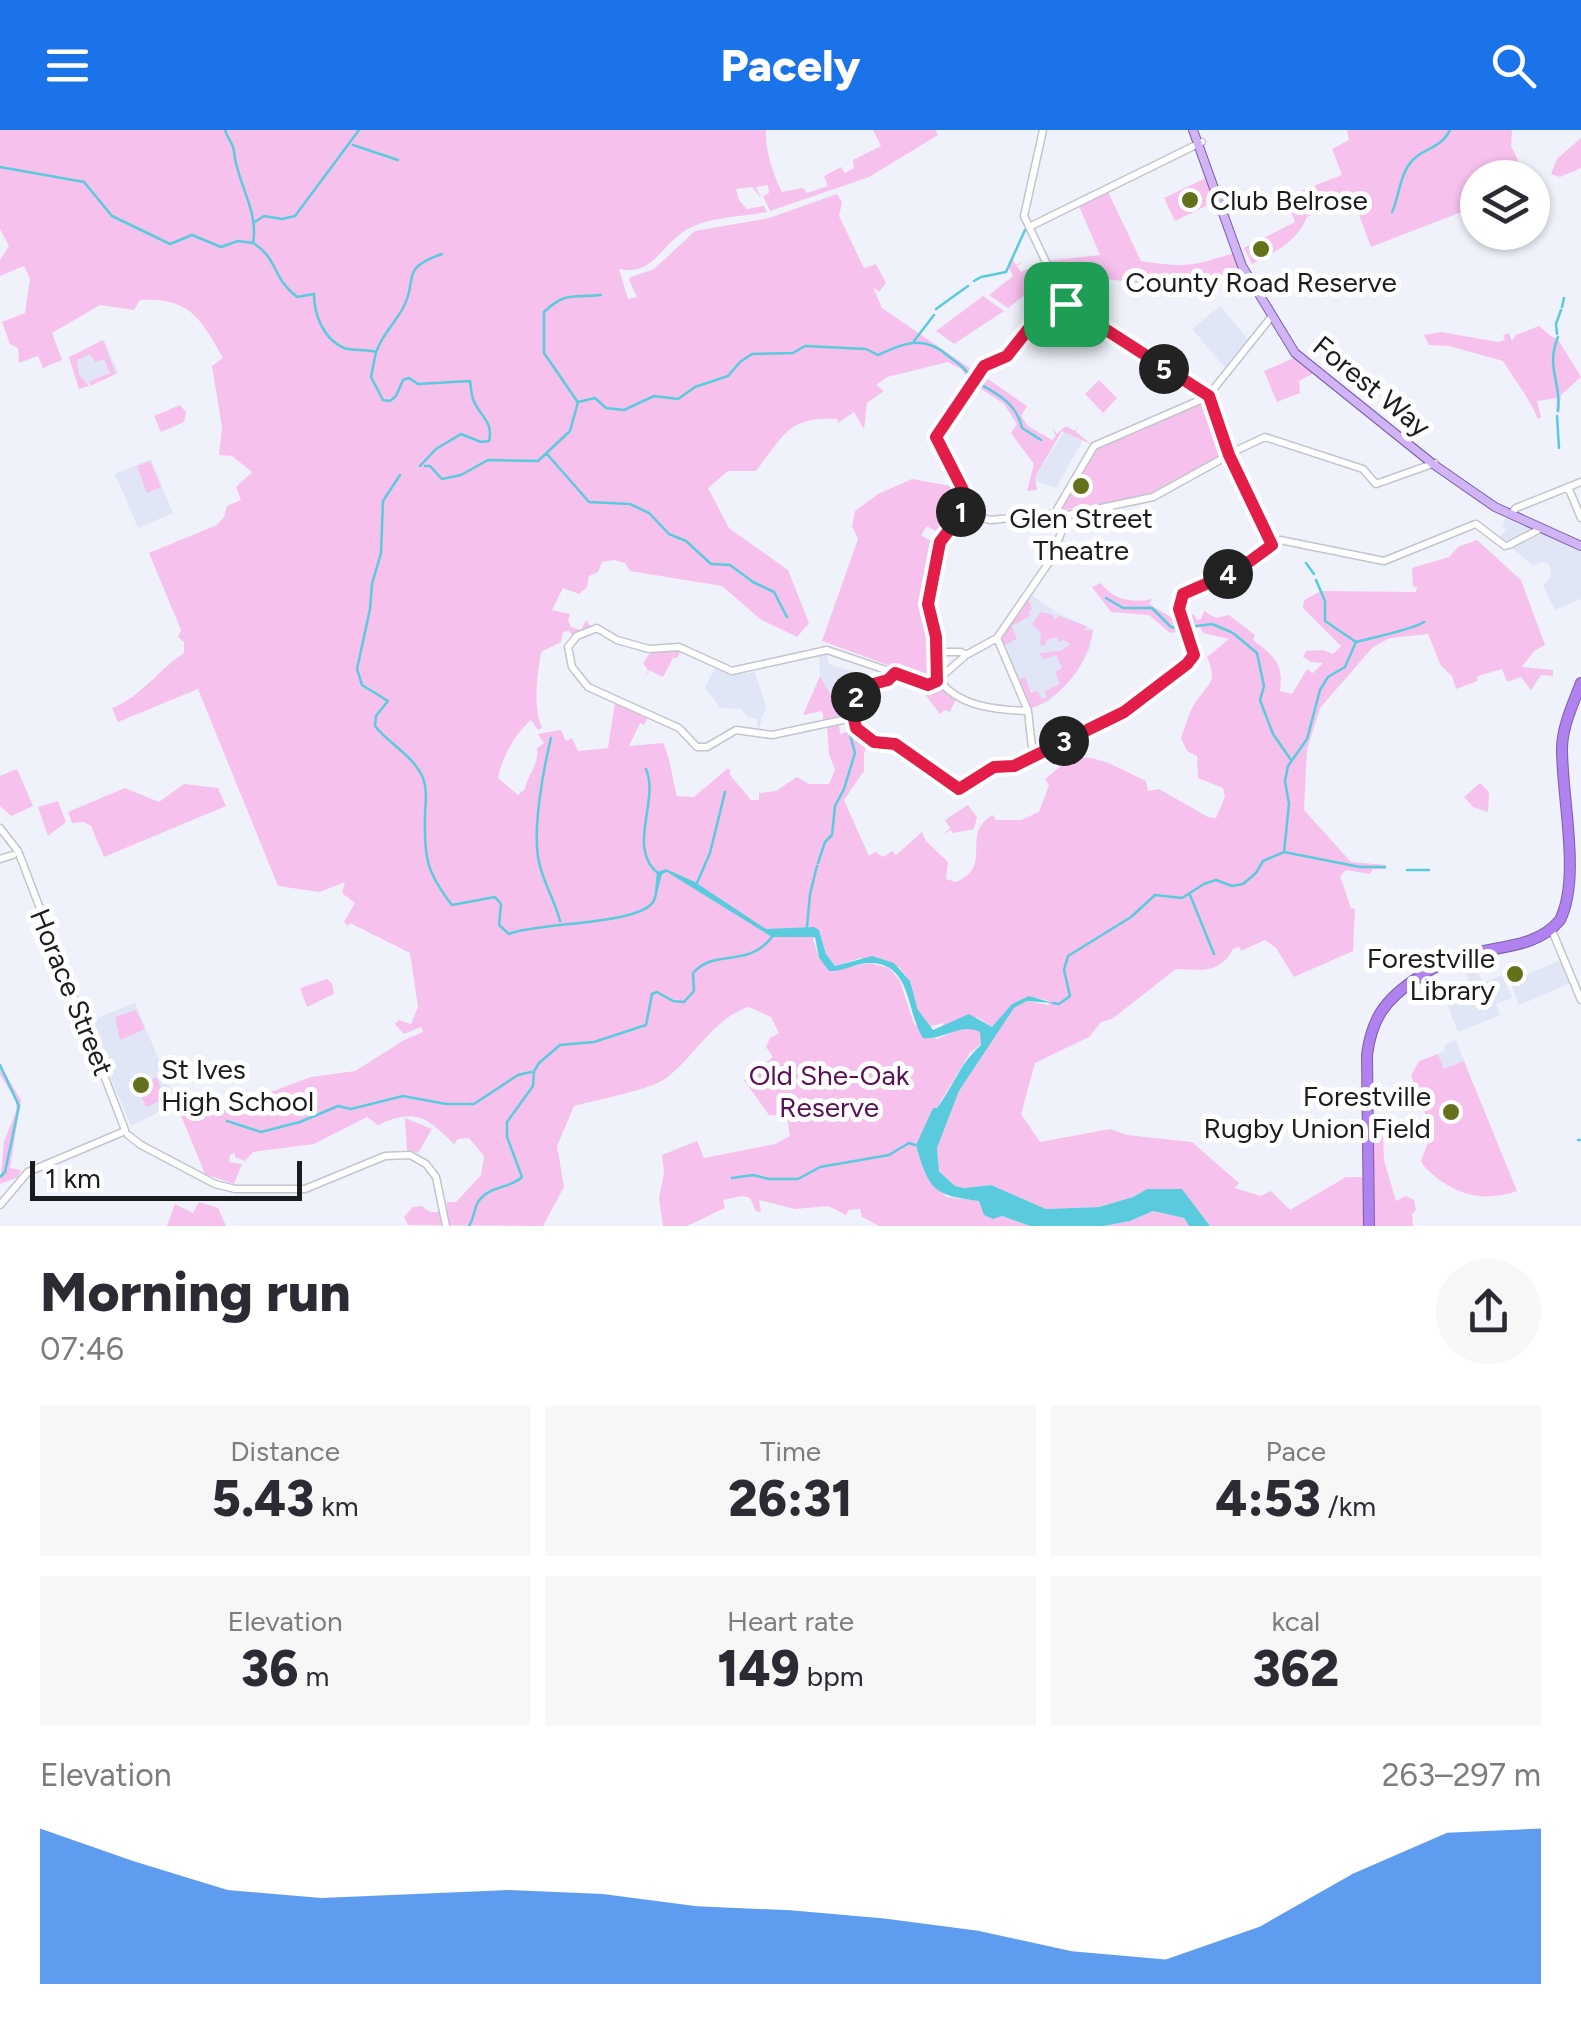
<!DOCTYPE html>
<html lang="en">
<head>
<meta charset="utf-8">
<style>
  body { margin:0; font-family:Figtree,sans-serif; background:#f7f7f7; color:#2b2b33; height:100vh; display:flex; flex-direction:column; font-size:38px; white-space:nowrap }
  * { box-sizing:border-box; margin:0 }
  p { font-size:32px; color:#7c7c81 }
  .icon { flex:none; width:55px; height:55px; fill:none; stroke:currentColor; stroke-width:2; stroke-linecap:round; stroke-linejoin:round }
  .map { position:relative; height:1096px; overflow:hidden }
  .sheet { display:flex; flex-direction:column; background:#fff; flex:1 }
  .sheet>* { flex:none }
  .controls { position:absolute; left:1460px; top:30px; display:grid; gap:20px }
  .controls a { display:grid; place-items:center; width:90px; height:90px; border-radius:50%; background:#fff; box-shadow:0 2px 8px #0004; font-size:50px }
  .scale { position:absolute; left:30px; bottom:25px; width:272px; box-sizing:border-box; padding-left:10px; border:5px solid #1a1c1f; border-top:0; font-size:28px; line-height:35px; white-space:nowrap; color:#1a1c1f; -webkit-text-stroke:8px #fff; paint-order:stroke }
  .pin { position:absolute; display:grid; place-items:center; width:85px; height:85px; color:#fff; margin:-42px; border-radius:20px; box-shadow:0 5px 15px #0006 }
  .km { position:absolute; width:50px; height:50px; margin:-25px; border-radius:50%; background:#222; color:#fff; font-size:28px; line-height:50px; text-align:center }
  .round { display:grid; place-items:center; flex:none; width:105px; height:105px; border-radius:52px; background:#f7f7f7 }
  .overview { display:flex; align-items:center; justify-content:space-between; height:170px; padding:0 40px }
  h1 { font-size:55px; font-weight:800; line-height:75px }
  .metrics { display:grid; grid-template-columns:repeat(3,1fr); gap:15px; height:170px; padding:10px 40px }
  .metrics div { display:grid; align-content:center; border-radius:0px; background:#f7f7f7; text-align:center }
  .metrics b { font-size:50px; font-weight:800 }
  .metrics small { font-size:28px; font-weight:400 }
  .metrics p { font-size:28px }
  .chart { height:280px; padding:20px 40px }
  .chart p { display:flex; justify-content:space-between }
  .chart svg { width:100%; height:180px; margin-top:10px; fill:#1a73e8; opacity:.7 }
  header { display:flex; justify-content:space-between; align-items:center; height:130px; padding:0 40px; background:#1a73e8; color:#fff; font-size:45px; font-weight:800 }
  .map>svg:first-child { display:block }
</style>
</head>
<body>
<header><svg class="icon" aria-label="menu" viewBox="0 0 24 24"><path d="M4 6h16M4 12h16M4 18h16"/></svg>Pacely<svg class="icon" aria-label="search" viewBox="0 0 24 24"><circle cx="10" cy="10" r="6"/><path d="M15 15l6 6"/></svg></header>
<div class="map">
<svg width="1581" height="1096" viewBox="0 0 1581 1096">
  <rect width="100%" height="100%" fill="#eff2fb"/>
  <path fill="#e1e6f6" d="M1220,176L1249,210L1226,239L1192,199Z
    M104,210L118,242L81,257L70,228Z
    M1065,300L1083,310L1056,358L1036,351L1035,347Z
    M151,329L173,383L138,398L115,344Z
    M1506,386L1533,398L1535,400L1504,412L1499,407L1506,400L1502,396Z
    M1544,403L1581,419V469L1555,480L1543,456L1551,446L1549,434L1542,432L1533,436L1512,418Z
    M1030,464L1058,483L1093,499L1090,520L1077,542L1050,571L1030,579L1000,509Z
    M827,523L829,534L868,546L870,551L860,558L850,575L838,578L820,546L819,524Z
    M715,538L730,545L755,542L766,576L758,601L757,589L748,587L741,579L720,578L705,557Z
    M1472,829L1483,853L1502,845L1512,868L1496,874L1500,885L1458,902L1445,869L1472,857L1462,832Z
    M1561,830L1571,853L1519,875L1510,851Z
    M135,873L177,973L131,996L87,892Z
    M1456,910L1468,941L1448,949L1438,924L1445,920L1444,915Z"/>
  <path fill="#f6c1ed" d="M0,0H766C765,20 773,44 782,62L803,58L807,63L828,56L824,46L841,37L845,43L854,38L853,30L881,16L873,0H935L938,5L869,47L770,81L763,66L769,63L768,55L756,57L761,68L752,57L736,59L739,70L747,79L764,76L767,82C742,87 704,87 683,102C659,119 651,146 619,139L628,169L637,167L629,150L631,147L654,139L695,101L769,88L837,64L842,72L839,86L864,138L876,134L886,153L879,162L873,157L882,178L977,243L971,252L961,239L948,232L887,247L876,255L884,261L867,273L864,299L854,282L838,293V289C788,286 784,305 756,341H728L708,358L729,398L788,440L809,493L797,507L760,489L722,456L630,441L625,433L614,430L602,432L598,442L589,446L587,457L579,464L563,458L552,480L570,484L568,490L571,497L581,500L586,490L591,497L573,506L569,501L563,502L561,512L541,522C537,546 533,577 542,598L538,600L531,590C515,604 502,627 498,648L518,665L525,659C528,643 539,636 537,618L544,613L538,604L561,600L566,611L572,608L578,621L608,618L615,572L649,585L644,595L640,593L629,616L663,613C671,630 672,648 677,666L694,667L727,639H730V645L751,670H759V663L776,661L797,647L809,654H829L835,640L829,624L827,596L839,594L840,604L853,600L868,613L864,623V641L844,670L869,726L875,722L883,727L892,721L896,725L922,702L926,711L948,732L946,749L956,752C995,736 959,703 993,685L996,690H1021L1039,682L1049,655L1045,649C1054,642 1063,633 1073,629C1093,621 1128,643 1146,651L1148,661L1159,659L1208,687L1216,688L1225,667L1223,658L1198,648L1197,626L1187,621L1181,608C1186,596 1189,580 1197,570C1211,551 1217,552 1207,527L1229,509L1203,503L1200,497L1190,500L1185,489L1194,484L1197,490L1201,489L1204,481L1216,488L1229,485L1255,505L1253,510C1274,526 1284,533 1280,561L1292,564L1307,539L1313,543L1323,533L1311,532L1303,527L1306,521L1323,520L1333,524L1341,516L1303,478L1304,470L1321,461L1416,462L1417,456L1413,457L1412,438L1449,427L1458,417L1477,410L1521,450L1545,515L1534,521L1522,537L1553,540V546L1541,545L1531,560L1521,547L1507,552L1502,539L1478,546L1477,551L1456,559L1452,546L1441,536L1428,504L1390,508L1373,517L1320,578L1307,619L1304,680L1351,732L1386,735V739H1373L1370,744L1346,740L1340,746L1351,778L1355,779L1353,821L1294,847L1276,818L1265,810L1241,821L1239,817L1233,819C1220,844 1201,840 1176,839L1112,889L1101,892L1089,907L1035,933L1021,984L1040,1012L1110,999L1127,1005L1192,1012L1239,1053L1235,1058L1261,1066L1271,1061L1290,1080L1346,1047H1372V1010L1383,1006L1384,1030L1396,1071L1406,1066L1414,1070L1416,1080L1412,1084L1413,1096H1210L1182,1059H1147L1133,1067L1099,1077L1046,1079L991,1055L964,1058L955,1056L939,1040L937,1018L959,961L1014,878L1027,871L1049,875V871C1020,861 1011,878 992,897L977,887L940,900L944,893L931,896V901L918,880L910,851L899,837L860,828L835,836L826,824L820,802L813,809L819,828L829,841L869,833L889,838L900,851L914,894L937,909L957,900L978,898L985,911L970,923L936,979L933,978L916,1016L925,1042L946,1067L980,1071L1001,1086L1030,1096H879L862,1087L860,1079L849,1080L846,1085L828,1076L795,1079L759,1070L761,1082L756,1081L750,1068L742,1066L723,1070L725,1078L687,1096H663L659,1068L664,1043L662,1025L697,1011L704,1028L775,1014L790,1006L787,986L769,985L744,950L773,927L766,917L770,908L779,903L771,887L749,877C713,888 694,928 665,949C649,960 596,970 574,976L557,1016L564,1057L543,1096L408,1095L404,1087L413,1077L422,1076C429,1084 437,1083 446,1080L447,1072H456L481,1045L484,1026L469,1008L458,1009L454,1014C426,987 416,978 378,995L367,987L314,1014L253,1022L245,1031L235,1027V1023L230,1025L229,1032L242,1034L234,1054L205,1044L180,983L217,982L311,947L355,941L406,909L423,902L421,897L404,904L395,894L399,890L411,894L418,877L410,823L350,793L348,796L344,792L355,773L342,763L345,752L320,762L278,756L198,559L118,592L112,578C141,567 158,540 184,523V512L178,507L181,500L149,423L217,395L224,387L227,376L241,370L236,357L252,342L232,326L219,325L222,297L212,236L223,228C201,189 190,167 140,170L134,180L100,175L52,203L62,230L43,238L38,226L19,233L18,218L10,214L2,192L25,183L30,149L24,136L0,146V130L9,116L0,99Z
    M1347,0H1512L1511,16L1526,47L1478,48L1477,76L1371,117L1353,69L1307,87C1297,112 1275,122 1252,134L1244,118L1295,92L1285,67L1342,45L1332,19L1349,10Z
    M1581,8V38L1560,47L1551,44L1557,29Z
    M1208,47L1216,71L1175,91L1164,68Z
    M1108,62L1141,131C1189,138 1190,136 1235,123L1242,143C1172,173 1128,141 1057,150L1047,131L1100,125L1079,76Z
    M1012,129L1016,135L1024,131L1017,136L1021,142L1043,132L1053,154L1030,161L1008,178L989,165L1013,146L1009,138Z
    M983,166L1004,181L954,214L936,201Z
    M1539,196L1552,207L1557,208L1581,247L1561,265L1559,281L1556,282L1557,268L1537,271L1541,287L1538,289C1529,267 1515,251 1503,231L1449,216L1429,215L1424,205L1441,202L1498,212L1505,210L1503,205L1509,203L1512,211L1516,205Z
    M103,210L116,244L90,256V251L110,243L104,229L95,232L90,224L77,230L79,245L89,256L79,259L69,227Z
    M1294,228L1314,243L1299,251L1300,263L1277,272L1264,241Z
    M982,245L1027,276L1021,286L1028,296L1052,310L1056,306L1052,298L1057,304L1066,296L1075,301L1078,295L1076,302L1091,314L1062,301L1035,347L1037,360L1027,361L1034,334L1011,303L1017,294L1004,274L975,255Z
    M1099,250L1117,268L1103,283L1085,264Z
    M1206,272L1226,323L1148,365L1061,381L1097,316Z
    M180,275L186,282L184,292L161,302L154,286Z
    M150,331L161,357L147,363L137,336Z
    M912,349L962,358L958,387L940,404L927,396L921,405L937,415L925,477L928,494L934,504L935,549L932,551L822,511L858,409L852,396L855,381L878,364Z
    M1101,453C1112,469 1132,474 1152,469L1149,474L1181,493L1184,500L1170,503L1149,485L1111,482L1092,457Z
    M1028,468L1032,479L1028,482L1031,485L1012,496L1017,509L1003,516L1000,509Z
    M1041,482L1053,485L1054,490L1059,486L1086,496L1084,500H1093C1087,535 1064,566 1030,579L1020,549L1025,547L1031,563L1037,561L1042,569L1047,567L1045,561L1060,554L1055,542L1062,538L1056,525L1044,529L1039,523L1060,521L1071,514L1063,510L1060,512L1057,507L1047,510L1045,516L1040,514L1041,503L1032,494Z
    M672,519L681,521L677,528H673L663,547L649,540L644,550L648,540L643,533L650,523Z
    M820,546L838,578L839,589L824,592L822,581L803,585Z
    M940,555L948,566L956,569L950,582L945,580L940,584L921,559L923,556Z
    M17,639L33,676L11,686L0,676V646Z
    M1480,653L1489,662L1488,682L1473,677L1464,667Z
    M184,654L218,658L226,676L104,727L91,696L84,692L72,693L68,682L125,658L159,672Z
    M58,671L66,692L48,706L38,677Z
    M968,675L977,687L974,699L953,703L951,700L943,704L950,698L945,690Z
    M327,849L332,853L334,864L307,877L300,858Z
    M136,880L145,899L120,910L115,887Z
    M1438,924L1444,939L1464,931L1517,1061C1481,1074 1449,1063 1423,1035L1421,1031L1432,1002L1411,946L1419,931Z
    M0,935L21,970L10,1038L21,1040L18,1047L0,1054L4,1012L16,981V971L0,944Z
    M157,947L165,969L146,977L137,955Z
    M405,988L432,999L418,1023L407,1020Z
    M199,1072L218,1078L226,1096H167L175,1074L193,1083Z
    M1153,1081L1184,1088L1189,1096H1104L1130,1091Z"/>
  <path fill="#5acbdd" d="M666,739L695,752L766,799L814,797L819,800L826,824L835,836L872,826L894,833L910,851L918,880L933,900L969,884L992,897L1012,874L1029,866L1053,873L1027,871L1014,878L959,961L937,1018L939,1041L955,1056L964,1058L991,1055L1046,1079L1099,1077L1133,1067L1147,1059H1182L1210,1096H1189L1184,1088L1153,1081L1130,1091L1104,1096H1030L1002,1086L993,1089L984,1085L979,1071C934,1065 929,1061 916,1015L933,978H937C955,954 958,936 981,915L980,902C959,892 944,911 923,908C906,882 912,833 870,833C855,833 844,842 829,841L819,828L815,807H772L667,742L662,744L658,760L655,759L657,742Z"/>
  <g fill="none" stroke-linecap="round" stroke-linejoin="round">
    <path stroke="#5acbdd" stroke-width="2.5" d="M225,0C227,8 234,14 234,22C237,53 259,81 253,113C279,129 271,147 297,167L314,164C314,184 323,209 344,218C353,221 366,219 376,222L371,247L383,270L390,271L396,266L403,250L409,248L418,254L470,251C471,257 471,263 473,269C479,286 494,291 489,311L481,312L461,304L436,319L420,336
      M353,15L398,30
      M0,37L84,52L112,86L170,114L192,105L221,117L238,111L253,113
      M1392,82C1399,67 1399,50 1408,36C1419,18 1441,20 1450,0
      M253,93L264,86L282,89L295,86L359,0
      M974,151L981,147L1006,142L1025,100
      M1562,177L1564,168
      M936,179L968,156
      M1557,204L1556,194L1561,180
      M914,211L934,185
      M377,220C383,204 395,193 403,178C419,149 398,139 442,124
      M978,253C998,264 1017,274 1022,298L1041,310
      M577,271L544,223V182C566,161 573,168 601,165
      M1558,281C1562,252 1545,238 1558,207
      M1557,286L1559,318
      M547,324L589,372L630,374L649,383L669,404L686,411L711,434L730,435L753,452L774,462L787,487
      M425,336H430L442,349L461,345L488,330L538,331L570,301L578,272L595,268L606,278L624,280L654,266L678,269L695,257L728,246L740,232L752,224L793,223L805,216L866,219L878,225C905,213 923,205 947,225C957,233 965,237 971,248
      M400,345L383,371L381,423L372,454L370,479L357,539L362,555L388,571L376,586L375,596C390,615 414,626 423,648C428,661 425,674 425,688C424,728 427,743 452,775L495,767L501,774L499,795L509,804C539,792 638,795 653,772C656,768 656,762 657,757
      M1306,433L1314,444
      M1316,450L1325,471V491L1356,512
      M1106,468L1123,478H1152L1171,497L1182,499
      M1189,497L1212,494L1231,502
      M1233,503L1257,523L1264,556L1260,570L1273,604L1291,630
      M551,608C543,641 532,700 539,732C543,752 555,771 560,791
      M646,639C660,672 625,719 660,745
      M1284,722L1360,737H1385
      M818,733L825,712L832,705L835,676L844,659L855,623L848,597
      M1407,740H1429
      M696,755L710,723L725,662
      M1190,765L1214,824
      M807,797L810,764L817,736
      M1053,873L1059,874L1070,866L1064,840L1068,826L1131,787L1155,765L1182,768L1204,754L1216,750L1232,756L1243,754L1256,743L1263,731L1284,722L1289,674L1285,651L1288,636L1307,609L1320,560L1328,547L1345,537L1356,512C1374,507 1412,500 1424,492
      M0,935L19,976L5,1042L0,1047
      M227,991L261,1002L300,992L338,976L351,979L403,966L446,974H474L518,945L531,942
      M1578,1010H1581
      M732,1048L753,1045L769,1049H798L820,1037L889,1025L909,1013L915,1015
      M469,1096C474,1088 474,1079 478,1072C489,1055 510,1059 522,1047L507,1007V992L533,956L534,941L539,933L560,915L594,912L646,895L652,864L657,862L673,871L684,872L694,861L693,843C715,818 747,839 772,807"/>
    <defs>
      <path id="secondary" d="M1043,0L1024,86L1066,174L1205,266
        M1029,97L1202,12
        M1208,266L1272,186
        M1208,269L1230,321
        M1233,322L1265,307L1363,339L1376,354L1435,333
        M1231,326L1272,415
        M1568,357L1581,388
        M1055,383L1094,316L1205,268
        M960,384L991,390L1058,383
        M1511,384L1516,378L1581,352
        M1476,394L1505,416
        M1509,415L1542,398
        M1199,455L1238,440L1280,410L1384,431L1473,395
        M997,508L1028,581L1033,627
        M937,522H961L966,525
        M895,543C885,555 867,550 857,565C846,581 854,604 871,611C879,614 887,611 895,614C914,621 941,646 959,659L995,636H1014C1051,619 1183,557 1194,521L1179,479L1183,464L1195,456
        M895,543L928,555L940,551
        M940,548L966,525L997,508L1050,431L1068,385L1153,367L1229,325
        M937,551L936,507L928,474L940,410L959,387L964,361L936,307L985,236L1007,226L1028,199L1066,174
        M940,551C960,577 997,580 1028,581
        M852,588L772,605L736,600L707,617H697L679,598L588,557L572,537L568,517L577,506L597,498L617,510L649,519L679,517L732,541L827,520L892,542
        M0,698L18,721L125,1000
        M0,729L13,725
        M1553,803L1581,870
        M128,1005L141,1015L215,1054L235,1059H305L385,1026L410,1025L426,1034L436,1047L446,1096
        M0,1075L28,1042L125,1001"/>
      <path id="primary" d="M1193,0L1242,136L1295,223L1433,334L1495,377L1581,416"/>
      <path id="highway" d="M1369,1096L1367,925C1369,909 1373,895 1381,882C1398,856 1440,831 1469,824C1501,816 1538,817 1560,790C1581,748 1562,669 1562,619C1562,597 1573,574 1581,553"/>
    </defs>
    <use href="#secondary" stroke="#c2c5ce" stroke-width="9"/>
    <use href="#primary" stroke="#7c5ea7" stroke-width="10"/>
    <use href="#highway" stroke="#7c5ea7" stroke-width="12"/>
    <use href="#secondary" stroke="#fff" stroke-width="6"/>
    <use href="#primary" stroke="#d0b4f6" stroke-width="8"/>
    <use href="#highway" stroke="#b082f0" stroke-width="10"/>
  </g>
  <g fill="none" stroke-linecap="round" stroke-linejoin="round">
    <defs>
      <path id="route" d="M1066,174L1209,266L1229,325L1272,415L1238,440L1183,464L1179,479L1194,525L1187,534L1124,582L1014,636L994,637L959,659L895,614L874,612L856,598L852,580L856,565L866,556L888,550L895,543L928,555L937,551L936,507L928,474L940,412L959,387L964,362L936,307L984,236L1007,226L1030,197Z"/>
    </defs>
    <use href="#route" stroke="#fff" stroke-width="20"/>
    <use href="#route" stroke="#e11d48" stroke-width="12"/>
  </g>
  <g fill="#64701a" stroke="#fff" stroke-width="4">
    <circle cx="1190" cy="70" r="10"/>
    <circle cx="1261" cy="119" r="10"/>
    <circle cx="1081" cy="356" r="10"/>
    <circle cx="1515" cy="844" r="10"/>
    <circle cx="141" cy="955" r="10"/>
    <circle cx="1451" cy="982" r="10"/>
  </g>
  <g text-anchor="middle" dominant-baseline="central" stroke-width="10" stroke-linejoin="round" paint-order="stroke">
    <g font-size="28" fill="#1a1c1f" stroke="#fff" text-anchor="start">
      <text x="1210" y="70">Club Belrose</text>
      <text x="1261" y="152" text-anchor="middle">County Road Reserve</text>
      <text x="1081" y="388" text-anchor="middle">Glen Street<tspan x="1081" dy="32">Theatre</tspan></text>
      <text x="1495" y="828" text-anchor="end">Forestville<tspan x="1495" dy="32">Library</tspan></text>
      <text x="161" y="939">St Ives<tspan x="161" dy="32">High School</tspan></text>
      <text x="1431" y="966" text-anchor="end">Forestville<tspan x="1431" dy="32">Rugby Union Field</tspan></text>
    </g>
    <g font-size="28" fill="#1a1c1f" stroke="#fff">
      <text transform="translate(1372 256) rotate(39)">Forest Way</text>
      <text transform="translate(72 862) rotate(68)">Horace Street</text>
    </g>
    <g font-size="28" fill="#5c1055" stroke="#fff">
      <text x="829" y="945">Old She-Oak<tspan x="829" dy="32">Reserve</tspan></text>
    </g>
  </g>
</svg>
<div class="controls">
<a><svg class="icon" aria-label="layers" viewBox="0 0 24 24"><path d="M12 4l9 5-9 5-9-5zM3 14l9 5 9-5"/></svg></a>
</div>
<div class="scale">1 km</div>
<div class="pin" style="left:1066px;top:174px;background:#1e9e55"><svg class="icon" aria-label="arrive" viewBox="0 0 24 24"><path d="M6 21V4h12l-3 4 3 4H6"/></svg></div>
<b class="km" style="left:961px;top:382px">1</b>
<b class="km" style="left:856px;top:567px">2</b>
<b class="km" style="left:1064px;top:611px">3</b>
<b class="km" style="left:1228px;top:444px">4</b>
<b class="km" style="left:1164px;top:239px">5</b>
</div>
<section class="sheet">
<div class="overview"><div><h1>Morning run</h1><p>07:46</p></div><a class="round"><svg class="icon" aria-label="share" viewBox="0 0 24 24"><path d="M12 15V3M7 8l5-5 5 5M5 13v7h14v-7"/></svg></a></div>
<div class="metrics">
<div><p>Distance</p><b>5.43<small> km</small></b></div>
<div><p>Time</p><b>26:31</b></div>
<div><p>Pace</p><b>4:53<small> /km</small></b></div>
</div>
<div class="metrics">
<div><p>Elevation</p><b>36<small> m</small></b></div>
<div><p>Heart rate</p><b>149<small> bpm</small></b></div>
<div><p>kcal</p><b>362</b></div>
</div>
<div class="chart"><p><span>Elevation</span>263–297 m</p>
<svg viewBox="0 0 160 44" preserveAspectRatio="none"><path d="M0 44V6L10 14L20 21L30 23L40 22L50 21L60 22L70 25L80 26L90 28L100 31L110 36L120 38L130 30L140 17L150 7L160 6V44z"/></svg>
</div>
</section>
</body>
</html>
